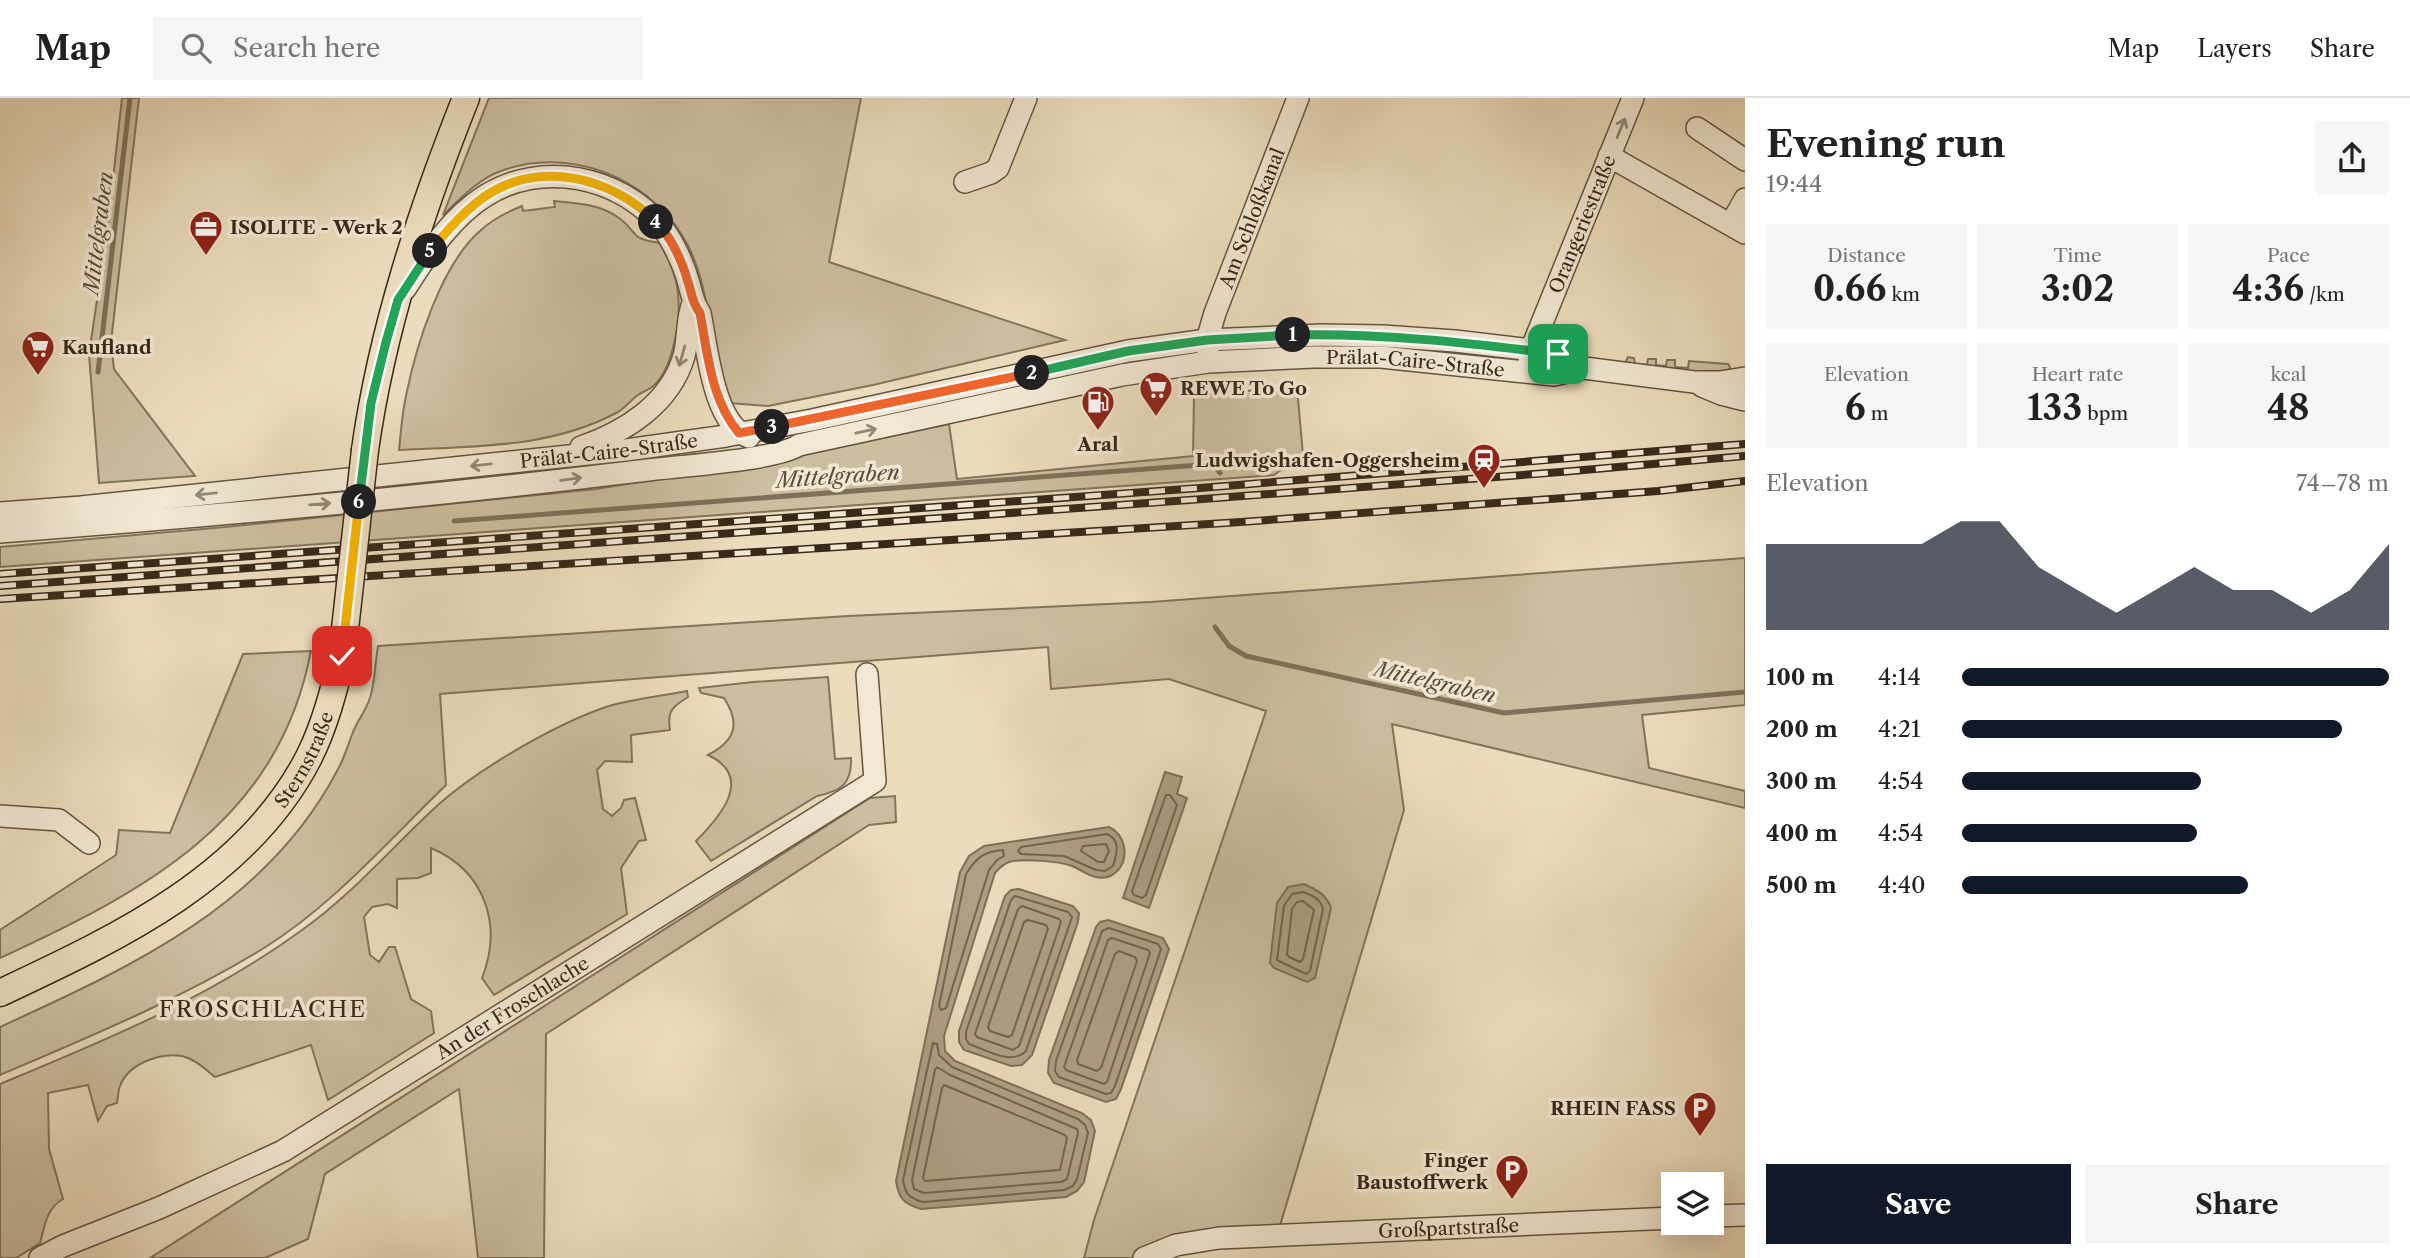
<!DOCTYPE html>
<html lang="en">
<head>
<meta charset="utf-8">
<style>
  body { margin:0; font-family:"Libre Caslon Text",serif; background:#f6f6f6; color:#222; height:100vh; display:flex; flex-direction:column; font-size:26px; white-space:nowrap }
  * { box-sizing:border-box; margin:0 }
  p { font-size:23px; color:#767676 }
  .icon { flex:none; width:38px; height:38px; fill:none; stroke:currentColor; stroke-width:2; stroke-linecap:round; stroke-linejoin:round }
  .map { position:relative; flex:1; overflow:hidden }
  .sheet { display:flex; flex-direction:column; background:#fff; width:665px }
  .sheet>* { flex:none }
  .controls { position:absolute; left:1661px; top:1074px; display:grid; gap:14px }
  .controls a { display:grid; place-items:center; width:63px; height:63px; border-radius:0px; background:#fff; box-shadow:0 7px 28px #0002; font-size:35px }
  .pin { position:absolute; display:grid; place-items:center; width:60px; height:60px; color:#fff; margin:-30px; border-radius:14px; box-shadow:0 4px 10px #0006 }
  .km { position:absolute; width:35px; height:35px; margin:-18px; border-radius:50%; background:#222; color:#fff; font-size:19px; line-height:35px; text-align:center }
  .round { display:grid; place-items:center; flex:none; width:74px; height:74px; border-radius:0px; background:#f6f6f6 }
  .headline { display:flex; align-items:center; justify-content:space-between; height:119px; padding:0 21px }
  h1 { font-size:38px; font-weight:700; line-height:52px }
  .stats { display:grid; grid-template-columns:repeat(3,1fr); gap:10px; height:119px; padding:7px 21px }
  .stats div { display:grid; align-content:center; border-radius:0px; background:#f6f6f6; text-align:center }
  .stats b { font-size:35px; font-weight:700 }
  .stats small { font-size:19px; font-weight:400 }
  .stats p { font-size:19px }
  .chart { height:196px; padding:14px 21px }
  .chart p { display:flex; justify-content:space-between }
  .chart svg { width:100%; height:126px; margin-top:7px; fill:#111827; opacity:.7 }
  .primary-button { display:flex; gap:14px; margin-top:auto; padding:14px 21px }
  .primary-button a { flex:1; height:80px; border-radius:0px; background:#111827; color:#fff; font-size:28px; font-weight:700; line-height:80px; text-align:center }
  .primary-button a+a { background:#f6f6f6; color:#222 }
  ul { padding:0 21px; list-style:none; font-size:23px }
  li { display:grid; grid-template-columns:112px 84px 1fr; align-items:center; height:52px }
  li i { height:18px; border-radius:9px; background:#111827 }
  header { display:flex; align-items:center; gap:42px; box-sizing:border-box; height:98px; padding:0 35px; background:#fff; border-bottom:2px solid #e0e0e0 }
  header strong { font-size:33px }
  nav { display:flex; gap:38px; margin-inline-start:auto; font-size:24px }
  .search { width:490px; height:63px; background:#f6f6f6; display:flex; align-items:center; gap:18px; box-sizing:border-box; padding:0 24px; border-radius:0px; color:#767676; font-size:26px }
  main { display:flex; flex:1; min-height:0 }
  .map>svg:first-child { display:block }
</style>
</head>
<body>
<header>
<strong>Map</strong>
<div class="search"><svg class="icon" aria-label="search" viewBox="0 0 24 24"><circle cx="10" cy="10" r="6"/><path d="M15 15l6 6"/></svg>Search here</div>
<nav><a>Map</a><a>Layers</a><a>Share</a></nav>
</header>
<main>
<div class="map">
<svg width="1745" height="1160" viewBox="0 0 1745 1160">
  <rect width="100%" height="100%" fill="#ebdcbd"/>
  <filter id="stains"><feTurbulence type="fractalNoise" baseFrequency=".00286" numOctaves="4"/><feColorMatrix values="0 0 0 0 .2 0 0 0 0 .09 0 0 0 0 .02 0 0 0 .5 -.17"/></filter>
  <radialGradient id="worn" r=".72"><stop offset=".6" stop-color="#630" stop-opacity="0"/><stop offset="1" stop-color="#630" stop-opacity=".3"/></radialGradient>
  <path fill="#ccbea1" stroke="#82745d" stroke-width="2" d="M122,0H139L111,244L114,271L195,378L99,385L89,256L107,135Z
    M489,0H861L829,164L1065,242L873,287L768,308L729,305C724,286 718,268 714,249C707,211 703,170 682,137C645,78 567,48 501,73C478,81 460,101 443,117Z
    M554,103C576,105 600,106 619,120C640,135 627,140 659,145C677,172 682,199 677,231C674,249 667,278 652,289C648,292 642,294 638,297C631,302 625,310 618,314C549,351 474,348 399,352C401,334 402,315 406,298C416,248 441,166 481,132C493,121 507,114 522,108L523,113L555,109Z
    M1628,259L1634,260L1635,266L1647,267L1648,261H1656V267L1666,268L1667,262H1675V269L1688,270L1689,263L1728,266L1730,269L1729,273L1703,275L1629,269L1625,265Z
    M1297,289L1304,369L1281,372L1274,377L0,469V449L225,429L596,391L797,358L949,326L957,381L1193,358L1194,297Z
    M1745,460V607L1642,617L1649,670L1745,693V710L1392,626L1404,712L1279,1131L1146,1152L1133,1160H1084L1094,1122L1266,613L1169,581L1051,591L1048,549L440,596L446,687C388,743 333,807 264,850C181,901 89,939 0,977V929C131,869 266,808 337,673C344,661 348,647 353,634C358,622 366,612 370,600C375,584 375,565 378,548L848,518L1151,504Z
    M311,553C278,724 145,793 0,860V832L116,757L119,732L170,735L243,556Z
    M828,579L835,661L851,660C852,686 841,693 817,698L711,763L696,743C720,719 755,679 708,657C735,643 741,626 724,600L701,595L699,590L753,584Z
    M687,593L688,599C672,609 667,613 670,632L631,637L632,664L605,663L597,672L603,711L612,718L621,710L624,702L635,700L646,742L639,743L621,770L627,816L494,897L482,880C503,827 485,773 431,750V775L418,780L397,781V810L388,806L372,809L364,819L370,857L379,864L389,849H395L411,901L431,913L434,935L328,1002L311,947L215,979C205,971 195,961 182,958C160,954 128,966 120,988C118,993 118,1000 117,1005L107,1008L98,1023L88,987L48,995L49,1051L63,1101C46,1111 45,1127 40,1145L16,1160H0V986C104,943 211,899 302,832C353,796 393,748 439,706C480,670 557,625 609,608C634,601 661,598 687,593Z
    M895,698L896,724L869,727L546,936L544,1160H478L459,991L325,1076L308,1141L265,1160H150L870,700Z"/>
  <path fill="#ae9f85" stroke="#7e705a" stroke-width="2" d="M1165,674L1182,679L1177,696L1187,700L1149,810L1123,800Z
    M1109,729C1118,733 1122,739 1124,749C1127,767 1114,783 1096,779C1088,778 1080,771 1072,768C1059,763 1026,761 1013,763C1005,764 1000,769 995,775L944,938L945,953L955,963L1082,1015L1091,1022L1095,1033L1084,1084L1077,1093L1066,1099L921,1111C904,1106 899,1101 896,1083L960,774L969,758L984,748Z
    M1304,786C1317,792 1326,796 1331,810L1315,880L1307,884L1274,870L1270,865L1277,805L1288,789Z
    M1019,791L1073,808L1079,815L1078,824L1032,957L1022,967L1011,968L964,952L959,944V933L1005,798L1011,792Z
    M1108,822L1163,840L1169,851L1121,991L1116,1001L1106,1004L1054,985L1048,975L1049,962L1096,829L1100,824Z"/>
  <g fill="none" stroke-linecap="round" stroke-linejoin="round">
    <path stroke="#72644f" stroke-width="2" d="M1166,697H1170L1177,707L1146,797L1142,800L1134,797L1132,793Z
      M1107,736C1121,742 1117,756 1113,768L1105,773L1096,772L1064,758L1021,756L1018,753L1021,749Z
      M1106,746L1109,753L1104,764H1098L1081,753L1083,748Z
      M1003,752L1004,758L997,762L989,772L946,910L941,912L939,908L966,776C976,760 984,753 1003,752Z
      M1303,794C1312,797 1321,801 1323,811L1310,873L1306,876L1277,862L1284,808L1292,796Z
      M1015,798L1068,814L1072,819L1026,953C1011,968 987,952 969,946L966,941V934L1011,802Z
      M1303,803L1314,812L1303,861L1300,864L1289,859L1287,856L1292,811L1297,804Z
      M1022,808L1059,821L1061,824L1019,948L1013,952L977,939L975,936L1018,811Z
      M1028,822L1046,827L1048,831L1012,937L1008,939L990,933L988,929L1024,824Z
      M1109,830L1158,846L1161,851L1115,988L1111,995L1106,996L1059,979L1055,973L1056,963L1102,833Z
      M1112,840L1148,852L1150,855L1107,984L1104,986L1066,972L1064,969L1108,842Z
      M1119,853L1135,859L1137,863L1101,970L1097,973L1078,966L1077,962L1115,856Z
      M933,945L937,946L939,957L952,969L1078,1021L1085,1027L1088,1035L1077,1081L1073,1088L1064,1092L923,1104C909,1100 905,1096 903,1082Z
      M937,969L950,977L1077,1031L1078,1035L1067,1081L1061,1084L924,1095L914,1091L912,1082L935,972Z
      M944,987L1065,1037L1067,1040L1060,1072L925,1083L923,1080L942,990Z"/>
    <path stroke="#7e705a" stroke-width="5" d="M98,274L130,0
      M454,423L1213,366L1220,375
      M1215,529L1229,548L1246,558L1504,615L1745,594"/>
    <defs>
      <g id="minor">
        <path d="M1697,30L1745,62"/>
        <path d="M1609,58L1745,135"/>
        <path d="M965,84L991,75L998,70L1026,0"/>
        <path d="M1731,126L1745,101"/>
        <path d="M405,191C427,157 450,120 485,98C542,62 619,78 661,128C673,143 684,167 689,186C692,197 693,205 700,215C707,248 713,327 749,339"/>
        <path id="s1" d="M1208,254L1207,242L1215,215L1298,0"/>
        <path id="s2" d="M1529,265L1531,252L1633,0"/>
        <path d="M1702,288L1721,296L1745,302"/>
        <path d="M581,349C625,334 670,306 684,258C689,240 686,222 693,205"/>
        <path id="s3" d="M0,415L81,409L626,352L726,338L812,322L1128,253L1207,242L1321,237L1383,238L1455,243L1558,255L1584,270"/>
        <path id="s4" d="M0,434C216,418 433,398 648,372C681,368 776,362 799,347L1122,277L1208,264L1313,259H1381L1554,277L1584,270L1694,284H1720L1745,280"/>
        <path d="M0,718L59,722L89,745"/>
        <path d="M1712,1118L1745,1117"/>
        <path id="s5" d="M40,1160L63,1148L159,1110L283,1053L875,683L867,576"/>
        <path id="s6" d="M1144,1160L1176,1147L1219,1140L1673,1120"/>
      </g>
      <g id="major">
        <path d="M365,352C382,231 421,113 466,0"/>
        <path id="s7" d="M0,895C117,840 247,780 309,659C325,627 334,592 342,558"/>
      </g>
    </defs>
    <use href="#minor" stroke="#645642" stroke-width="24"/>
    <use href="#major" stroke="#372919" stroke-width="29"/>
    <use href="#minor" stroke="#f2e8d4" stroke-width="21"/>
    <use href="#major" stroke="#ebdcbd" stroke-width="26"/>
    <defs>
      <path id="rail" d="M0,476L1200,390L1745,346
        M0,488L1203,401L1561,374L1745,358
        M0,501L1241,424L1658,393L1745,383"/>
    </defs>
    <use href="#rail" stroke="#372919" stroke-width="8"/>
    <use href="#rail" stroke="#f2e8d4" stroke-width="5" stroke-dasharray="16" stroke-linecap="butt"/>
    <defs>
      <path id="major-bridge" d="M342,558L365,352"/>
    </defs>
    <use href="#major-bridge" stroke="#372919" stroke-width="29" stroke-linecap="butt"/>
    <use href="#major-bridge" stroke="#ebdcbd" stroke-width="26"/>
  </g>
  <defs><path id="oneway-shaft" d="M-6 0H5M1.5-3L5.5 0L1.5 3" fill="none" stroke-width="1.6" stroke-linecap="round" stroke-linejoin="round" transform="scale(1.75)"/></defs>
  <g stroke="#948876">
    <use href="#oneway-shaft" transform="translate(1621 30) rotate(-68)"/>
    <use href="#oneway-shaft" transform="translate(682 258) rotate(106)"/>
    <use href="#oneway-shaft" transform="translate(866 333) rotate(-12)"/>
    <use href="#oneway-shaft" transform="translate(481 367) rotate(174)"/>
    <use href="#oneway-shaft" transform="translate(571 381) rotate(-7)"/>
    <use href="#oneway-shaft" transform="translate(206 396) rotate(174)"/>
    <use href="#oneway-shaft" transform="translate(320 406) rotate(-5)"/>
  </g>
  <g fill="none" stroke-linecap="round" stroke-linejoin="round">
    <defs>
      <path id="split-1" d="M1293,237C1382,235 1469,245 1558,256"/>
      <path id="split-2" d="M1032,275L1128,253L1207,242L1293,237"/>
      <path id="split-3" d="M772,329L1032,275"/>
      <path id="split-4" d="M656,124C671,139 682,163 688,184C692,196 692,205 700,215C708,257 711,302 739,335L772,329"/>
      <path id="split-5" d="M430,153C447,133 463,114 484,99C539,61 612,79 656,124"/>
      <path id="split-6" d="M359,404L371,305L386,244L398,202L430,153"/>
      <path id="split-7" d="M342,558L359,404"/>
    </defs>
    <use href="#split-1" stroke="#fff" stroke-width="14"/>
    <use href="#split-2" stroke="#fff" stroke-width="14"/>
    <use href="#split-3" stroke="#fff" stroke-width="14"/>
    <use href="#split-4" stroke="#fff" stroke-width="14"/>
    <use href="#split-5" stroke="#fff" stroke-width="14"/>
    <use href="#split-6" stroke="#fff" stroke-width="14"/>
    <use href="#split-7" stroke="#fff" stroke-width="14"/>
    <use href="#split-1" stroke="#22a559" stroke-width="9"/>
    <use href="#split-2" stroke="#22a559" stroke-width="9"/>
    <use href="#split-3" stroke="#f0652b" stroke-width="9"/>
    <use href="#split-4" stroke="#f0652b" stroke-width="9"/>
    <use href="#split-5" stroke="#f5b400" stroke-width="9"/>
    <use href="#split-6" stroke="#22a559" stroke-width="9"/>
    <use href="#split-7" stroke="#f5b400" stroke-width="9"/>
  </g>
  <defs>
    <symbol id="office-pin" viewBox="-11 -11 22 30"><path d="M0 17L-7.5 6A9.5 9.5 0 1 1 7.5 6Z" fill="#8f2418" stroke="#f2e8d4"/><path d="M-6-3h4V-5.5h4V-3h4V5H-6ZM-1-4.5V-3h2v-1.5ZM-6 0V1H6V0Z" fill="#fff"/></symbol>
    <symbol id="supermarket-pin" viewBox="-11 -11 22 30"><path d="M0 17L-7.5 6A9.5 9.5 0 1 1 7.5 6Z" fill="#8f2418" stroke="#f2e8d4"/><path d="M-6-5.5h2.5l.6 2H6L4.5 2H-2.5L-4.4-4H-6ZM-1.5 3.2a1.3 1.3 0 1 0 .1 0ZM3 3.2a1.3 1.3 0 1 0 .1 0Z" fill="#fff"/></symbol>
    <symbol id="fuel-pin" viewBox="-11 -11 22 30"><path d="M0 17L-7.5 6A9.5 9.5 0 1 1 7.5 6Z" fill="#8f2418" stroke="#f2e8d4"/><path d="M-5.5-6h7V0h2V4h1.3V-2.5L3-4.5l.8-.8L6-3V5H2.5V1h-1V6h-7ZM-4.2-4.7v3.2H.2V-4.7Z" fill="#fff"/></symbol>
    <symbol id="station-pin" viewBox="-11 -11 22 30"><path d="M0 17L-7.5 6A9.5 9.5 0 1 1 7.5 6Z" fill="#8f2418" stroke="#f2e8d4"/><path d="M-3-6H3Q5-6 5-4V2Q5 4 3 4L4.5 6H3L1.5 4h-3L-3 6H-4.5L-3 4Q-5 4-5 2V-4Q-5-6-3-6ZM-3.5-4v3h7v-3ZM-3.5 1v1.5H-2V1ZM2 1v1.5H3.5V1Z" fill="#fff"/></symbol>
    <symbol id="parking-pin" viewBox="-11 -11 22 30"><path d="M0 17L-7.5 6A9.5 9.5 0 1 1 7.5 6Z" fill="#8f2418" stroke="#f2e8d4"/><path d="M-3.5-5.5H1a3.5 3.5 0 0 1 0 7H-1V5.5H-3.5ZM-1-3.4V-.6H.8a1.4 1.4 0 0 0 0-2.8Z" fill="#fff"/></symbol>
  </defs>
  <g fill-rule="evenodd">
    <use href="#office-pin" x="187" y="110" width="38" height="52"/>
    <use href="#supermarket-pin" x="19" y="230" width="38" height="52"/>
    <use href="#supermarket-pin" x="1137" y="271" width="38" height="52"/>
    <use href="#fuel-pin" x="1079" y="285" width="38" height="52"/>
    <use href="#station-pin" x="1465" y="343" width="38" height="52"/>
    <use href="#parking-pin" x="1681" y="991" width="38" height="52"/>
    <use href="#parking-pin" x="1493" y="1054" width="38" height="52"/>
  </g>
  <g text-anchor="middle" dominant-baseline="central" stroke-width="7" stroke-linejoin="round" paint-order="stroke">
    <g font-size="19" fill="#372919" stroke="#f2e8d4">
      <text stroke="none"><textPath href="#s1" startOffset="142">Am Schloßkanal</textPath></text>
      <text stroke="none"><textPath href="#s2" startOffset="149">Orangeriestraße</textPath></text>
      <text stroke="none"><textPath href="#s4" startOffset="1430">Prälat-Caire-Straße</textPath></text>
      <text stroke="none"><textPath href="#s3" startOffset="612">Prälat-Caire-Straße</textPath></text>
      <text stroke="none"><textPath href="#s7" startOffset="392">Sternstraße</textPath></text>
      <text stroke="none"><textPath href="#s5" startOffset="536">An der Froschlache</textPath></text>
      <text stroke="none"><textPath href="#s6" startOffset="308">Großpartstraße</textPath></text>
    </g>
    <g font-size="19" font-weight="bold" fill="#372919" stroke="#f2e8d4" text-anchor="start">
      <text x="230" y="129">ISOLITE - Werk 2</text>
      <text x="62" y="249">Kaufland</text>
      <text x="1180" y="290">REWE To Go</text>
      <text x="1098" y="346" text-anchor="middle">Aral</text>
      <text x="1460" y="362" text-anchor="end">Ludwigshafen-Oggersheim</text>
      <text x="1676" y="1010" text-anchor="end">RHEIN FASS</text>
      <text x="1488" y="1062" text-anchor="end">Finger<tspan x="1488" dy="22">Baustoffwerk</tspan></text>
    </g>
    <g font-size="21" font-style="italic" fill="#5b4c39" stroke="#f2e8d4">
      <text transform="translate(98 135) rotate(-83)">Mittelgraben</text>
      <text transform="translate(838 378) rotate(-4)">Mittelgraben</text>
      <text transform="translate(1435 584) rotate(13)">Mittelgraben</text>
    </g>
    <g font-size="23" letter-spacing="2" fill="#372919" stroke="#f2e8d4">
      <text x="263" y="911">FROSCHLACHE</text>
    </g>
  </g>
  <rect width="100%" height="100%" filter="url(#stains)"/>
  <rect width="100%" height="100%" fill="url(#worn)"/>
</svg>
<div class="controls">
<a><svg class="icon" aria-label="layers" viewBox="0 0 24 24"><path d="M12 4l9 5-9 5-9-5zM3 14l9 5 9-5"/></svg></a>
</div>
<div class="pin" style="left:1558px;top:256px;background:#1e9e55"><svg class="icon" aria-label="arrive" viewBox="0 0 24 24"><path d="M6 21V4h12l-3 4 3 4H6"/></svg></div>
<div class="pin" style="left:342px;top:558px;background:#d93025"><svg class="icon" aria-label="check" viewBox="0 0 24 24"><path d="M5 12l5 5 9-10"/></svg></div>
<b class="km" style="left:1293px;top:237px">1</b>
<b class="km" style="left:1032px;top:275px">2</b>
<b class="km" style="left:772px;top:329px">3</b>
<b class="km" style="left:656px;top:124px">4</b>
<b class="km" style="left:430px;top:153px">5</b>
<b class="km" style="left:359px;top:404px">6</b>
</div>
<section class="sheet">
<div class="headline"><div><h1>Evening run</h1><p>19:44</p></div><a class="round"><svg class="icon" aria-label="share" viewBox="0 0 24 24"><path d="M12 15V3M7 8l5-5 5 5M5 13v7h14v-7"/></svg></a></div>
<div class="stats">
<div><p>Distance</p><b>0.66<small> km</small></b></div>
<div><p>Time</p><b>3:02</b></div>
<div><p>Pace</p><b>4:36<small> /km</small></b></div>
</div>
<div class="stats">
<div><p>Elevation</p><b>6<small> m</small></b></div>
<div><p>Heart rate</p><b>133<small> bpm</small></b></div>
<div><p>kcal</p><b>48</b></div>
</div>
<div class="chart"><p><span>Elevation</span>74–78 m</p>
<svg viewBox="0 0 160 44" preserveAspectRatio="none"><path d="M0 44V14L10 14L20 14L30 14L40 14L50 6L60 6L70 22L80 30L90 38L100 30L110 22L120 30L130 30L140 38L150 30L160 14V44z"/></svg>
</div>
<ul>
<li><b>100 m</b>4:14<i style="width:100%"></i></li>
<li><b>200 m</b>4:21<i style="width:89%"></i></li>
<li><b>300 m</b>4:54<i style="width:56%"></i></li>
<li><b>400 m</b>4:54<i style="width:55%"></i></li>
<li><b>500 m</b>4:40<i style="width:67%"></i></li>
</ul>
<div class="primary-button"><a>Save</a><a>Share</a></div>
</section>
</main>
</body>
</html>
